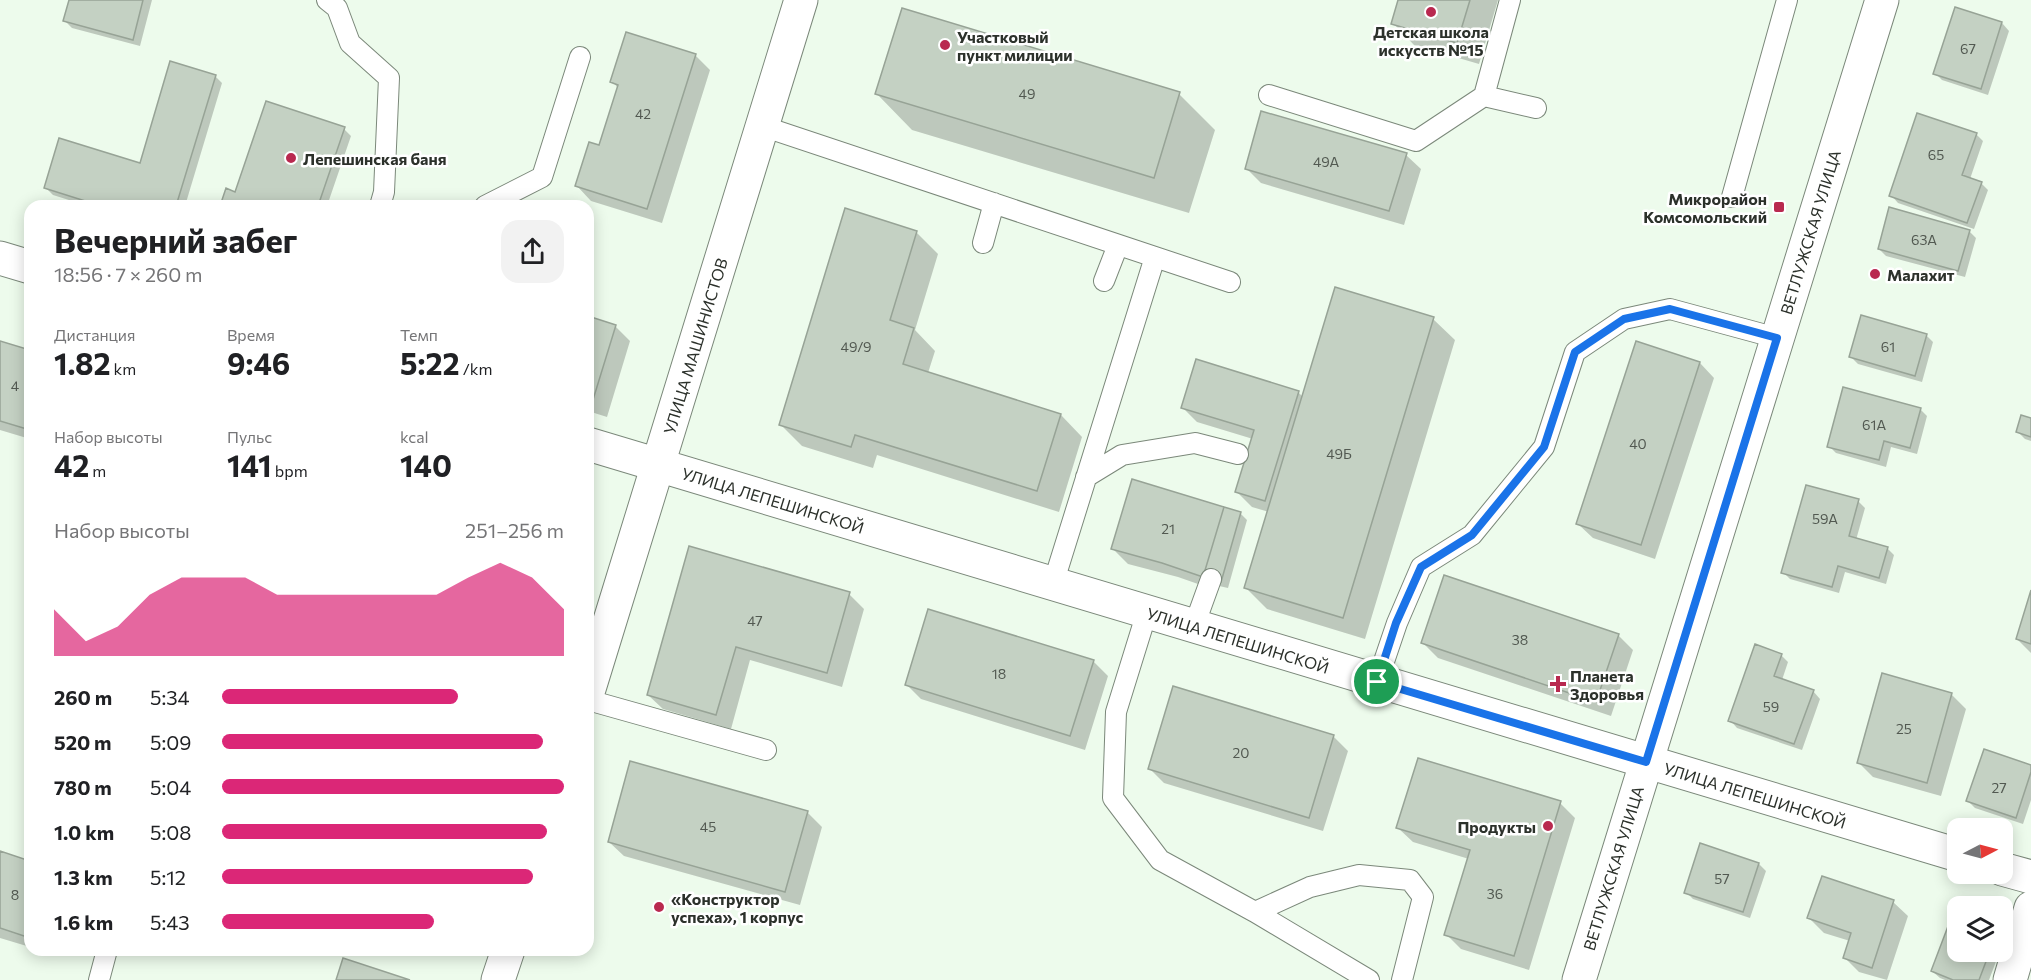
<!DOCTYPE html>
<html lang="ru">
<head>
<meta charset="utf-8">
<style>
  body { margin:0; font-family:Commissioner,sans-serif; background:#f2f2f2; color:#202124; height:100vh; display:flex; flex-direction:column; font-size:22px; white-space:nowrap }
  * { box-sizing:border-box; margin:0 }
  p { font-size:20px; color:#757577 }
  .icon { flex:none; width:33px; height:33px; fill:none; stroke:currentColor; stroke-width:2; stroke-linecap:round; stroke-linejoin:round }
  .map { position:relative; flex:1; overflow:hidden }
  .drawer { position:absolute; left:24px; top:200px; width:570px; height:756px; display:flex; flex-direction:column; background:#fff; border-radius:18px; box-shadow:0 3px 15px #0003 }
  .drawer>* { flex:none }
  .needle { width:39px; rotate:84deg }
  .fabs { position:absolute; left:1947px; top:818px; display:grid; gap:12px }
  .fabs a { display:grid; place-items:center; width:66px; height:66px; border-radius:12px; background:#fff; box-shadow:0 3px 15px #0003; font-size:30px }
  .pin { position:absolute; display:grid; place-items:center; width:51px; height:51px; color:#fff; margin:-26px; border:3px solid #fff; border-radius:50%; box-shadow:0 2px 6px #0007 }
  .round { display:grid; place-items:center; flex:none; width:63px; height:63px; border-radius:18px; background:#f2f2f2 }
  .overview { display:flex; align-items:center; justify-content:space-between; height:102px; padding:0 30px }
  h1 { font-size:33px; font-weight:700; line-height:45px }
  .stats { display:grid; grid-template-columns:repeat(3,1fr); gap:9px; height:102px; padding:6px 30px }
  .stats div { display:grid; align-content:center }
  .stats b { font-size:30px; font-weight:700 }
  .stats small { font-size:16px; font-weight:400 }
  .stats p { font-size:16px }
  .chart { height:168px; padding:12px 30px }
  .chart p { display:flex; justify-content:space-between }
  .chart svg { width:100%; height:108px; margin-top:6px; fill:#db2777; opacity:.7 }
  ul { padding:0 30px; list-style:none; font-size:20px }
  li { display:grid; grid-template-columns:96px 72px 1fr; align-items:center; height:45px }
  li i { height:15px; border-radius:8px; background:#db2777 }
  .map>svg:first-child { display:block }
</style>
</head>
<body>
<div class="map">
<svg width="2031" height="980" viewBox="0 0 2031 980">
  <rect width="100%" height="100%" fill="#edfbec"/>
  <path fill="#0003" d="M70,0H152L140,46L72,28L65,21Z
    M1400,0H1498L1479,64L1414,45L1393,23Z
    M1956,9L2002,23L2009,31L1988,95L1942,80L1935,73Z
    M696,56L710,70L662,223L591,201L577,186L600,147L618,88L612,81Z
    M215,76L222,83L185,206H88L53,195L46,188L141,165Z
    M877,94H1179L1215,130L1189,213L912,130Z
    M344,129L351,136L327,206H221L236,194Z
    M1976,134L1983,141L1970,179L1981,183L1988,190L1974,229L1898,203L1891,195Z
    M1406,155L1421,169L1404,225L1261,183L1246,168Z
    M846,210L917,233L938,254L915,330L935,351L928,373L1061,415L1082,437L1059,512L877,455L873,468L802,446L780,424Z
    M1969,231L1976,238L1965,277L1886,256L1879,249Z
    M588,318L616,327L630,341L607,417L588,411Z
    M1433,319L1455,340L1365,639L1267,609L1246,588L1269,512L1252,507L1237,492L1253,439L1197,422L1182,407L1298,392L1304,398Z
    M1926,335L1933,342L1922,382L1858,364L1851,357Z
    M0,342L30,351V439L0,430Z
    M1700,363L1714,378L1655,559L1593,538L1578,524Z
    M1920,409L1927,416L1917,454L1891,447L1886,467L1836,453L1829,446Z
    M2031,420V441L2025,439L2018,432Z
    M1858,501L1865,508L1856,540L1887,548L1894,555L1886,584L1845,572L1839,593L1790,579L1783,572Z
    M1240,513L1247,520L1228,588L1219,586L1218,591L1178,577L1128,564L1113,549Z
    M690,548L849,594L864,609L842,687L750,660L731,729L663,709L648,695Z
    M2031,595V653L2017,639Z
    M1618,635L1633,650L1611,716L1438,658L1423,643Z
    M1781,655L1788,662L1782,680L1813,691L1820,699L1802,750L1737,728L1730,720Z
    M1093,661L1108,676L1085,750L921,699L907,685Z
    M1951,694L1966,709L1941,796L1873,777L1858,762Z
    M1333,736L1348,751L1323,831L1164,783L1149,768Z
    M2031,766V800L2023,824L1975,808L1968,801Z
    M1560,803L1575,818L1529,970L1461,949L1446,934L1469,859L1413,842L1398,828Z
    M807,812L822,827L800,905L624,856L609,842Z
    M1701,845L1759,864L1766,871L1750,918L1693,899L1686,892Z
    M0,853L30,862V947L0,938Z
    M1893,902L1908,916L1887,980L1859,972L1844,957L1850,941L1824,933L1809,918Z
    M39,950H58L56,955Z
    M430,950H449L447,955Z
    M1958,951H2000L1989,980H1945L1940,978L1932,971Z"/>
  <path fill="#c4d1c3" stroke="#97a396" stroke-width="1.5" d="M69,0H143L133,40L63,21Z
    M1398,0H1470L1457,43L1391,24Z
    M1955,7L2002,22L1981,89L1933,74Z
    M902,8L1180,92L1154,178L875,94Z
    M626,32L696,54L647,209L575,186L589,142L599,145L618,85L610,82Z
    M170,61L216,75L176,206H101L44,188L59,138L140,163Z
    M266,101L345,127L318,206H220L226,188L235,192Z
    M1261,111L1407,153L1389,211L1245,169Z
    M1917,113L1977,133L1962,175L1982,182L1967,223L1889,196Z
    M1889,207L1970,230L1958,271L1878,249Z
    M845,208L917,231L890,320L914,328L903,364L1061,414L1037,491L855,435L851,447L779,425Z
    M1335,287L1434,317L1343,618L1244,588Z
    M1861,315L1927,334L1915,376L1849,357Z
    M588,316L616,325L592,403L588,401Z
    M0,341L30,350V430L0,421Z
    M1636,341L1700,362L1641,545L1576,524Z
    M1196,359L1299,391L1265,501L1235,492L1254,430L1181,408Z
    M1843,387L1921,408L1910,448L1884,441L1879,460L1827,447Z
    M2021,415L2031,418V437L2016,432Z
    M1132,479L1224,507L1203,577L1162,563L1111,549Z
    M1806,485L1859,499L1849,536L1888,547L1879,578L1838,566L1832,587L1781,573Z
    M1224,507L1241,512L1221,582L1203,577Z
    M689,546L850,592L827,673L736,647L716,715L647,695Z
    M1444,575L1619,634L1596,702L1421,643Z
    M2031,590V644L2016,639Z
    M928,609L1094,660L1070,736L905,685Z
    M1755,644L1782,654L1774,676L1814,690L1794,744L1728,721Z
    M1882,673L1952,693L1927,783L1857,763Z
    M1173,686L1334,735L1309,818L1148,769Z
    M1984,749L2031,765V772L2016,818L1966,801Z
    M1418,758L1561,801L1514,956L1444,935L1470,850L1396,828Z
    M630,761L808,811L785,892L608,842Z
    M1700,843L1759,863L1743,912L1684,893Z
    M0,851L30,861V938L0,928Z
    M1822,876L1894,900L1872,968L1843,958L1851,933L1807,918Z
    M1950,921L1958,924V951H1990L1979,980H1953L1931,971Z
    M343,958L410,980H336Z"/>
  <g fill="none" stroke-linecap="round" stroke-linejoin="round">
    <defs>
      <path id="service" d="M327,0L337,8L350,43L389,78L384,192L380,206
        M1510,0L1484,96L1536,108
        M1269,95L1416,141L1484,96
        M762,126L1230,282
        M1732,197L1787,0
        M485,206L542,177L580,57
        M983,243L994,203
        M1104,281L1118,245
        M1086,477L1122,455L1195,443L1238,454
        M1053,584L1155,257
        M1147,612L1116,712L1113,798L1160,860L1255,912L1369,980
        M1194,626L1211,579
        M1377,682L1397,623L1421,567L1472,535L1544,447L1575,352L1624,319L1670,309L1777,338
        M588,700L766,750
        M1255,912L1310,887L1359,875L1410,880L1423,897L1402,980
        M99,980L107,950"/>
      <path id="minor" d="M0,258L30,267
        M588,444L1958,855
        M588,692L801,0
        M2002,869L2031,877
        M498,980L508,950
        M2010,980L2031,908"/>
      <path id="secondary" d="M1579,980L1882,0"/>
    </defs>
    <use href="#service" stroke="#7b887a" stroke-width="22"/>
    <use href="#minor" stroke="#7b887a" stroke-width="35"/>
    <use href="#secondary" stroke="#7b887a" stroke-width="35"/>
    <use href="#service" stroke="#fff" stroke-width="20"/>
    <use href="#minor" stroke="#fff" stroke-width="33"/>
    <use href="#secondary" stroke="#fff" stroke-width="33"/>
  </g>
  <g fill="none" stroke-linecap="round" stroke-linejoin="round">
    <defs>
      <path id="route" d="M1670,309L1777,338L1646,762L1377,682L1396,623L1421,567L1472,535L1544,447L1575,352L1624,319Z"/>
    </defs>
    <use href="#route" stroke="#fff" stroke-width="12"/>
    <use href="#route" stroke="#1a73e8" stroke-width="8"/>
  </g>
  <g fill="#b9294f" stroke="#fff" stroke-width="2">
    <circle cx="1431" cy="12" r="6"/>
    <circle cx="945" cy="45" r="6"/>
    <circle cx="291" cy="158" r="6"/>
    <rect x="1773" y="201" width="12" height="12" rx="3"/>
    <circle cx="1875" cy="274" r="6"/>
    <path d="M1555 675h6v6h6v6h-6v6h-6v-6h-6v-6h6z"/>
    <circle cx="1548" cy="826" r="6"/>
    <circle cx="659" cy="907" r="6"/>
  </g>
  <g text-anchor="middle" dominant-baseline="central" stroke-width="5" stroke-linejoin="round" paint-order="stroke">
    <g font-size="14" fill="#525951">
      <text x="1968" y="48">67</text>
      <text x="1027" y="93">49</text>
      <text x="643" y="113">42</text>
      <text x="1936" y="154">65</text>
      <text x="1326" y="161">49А</text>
      <text x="1924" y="239">63А</text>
      <text x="856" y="346">49/9</text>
      <text x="1888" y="346">61</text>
      <text x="15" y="385">4</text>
      <text x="1874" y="424">61А</text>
      <text x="1638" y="443">40</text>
      <text x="1339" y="453">49Б</text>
      <text x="1825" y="518">59А</text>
      <text x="1168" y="528">21</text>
      <text x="755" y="620">47</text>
      <text x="1520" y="639">38</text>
      <text x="999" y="673">18</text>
      <text x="1771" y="706">59</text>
      <text x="1904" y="728">25</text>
      <text x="1241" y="752">20</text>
      <text x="1999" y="787">27</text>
      <text x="708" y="826">45</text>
      <text x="1722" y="878">57</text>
      <text x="1495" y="893">36</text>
      <text x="15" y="894">8</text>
    </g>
    <g font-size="16" font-weight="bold" fill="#2c312b" stroke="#fff" text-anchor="start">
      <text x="1431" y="31" text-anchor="middle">Детская школа<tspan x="1431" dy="18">искусств №15</tspan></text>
      <text x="957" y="36">Участковый<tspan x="957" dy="18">пункт милиции</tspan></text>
      <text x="303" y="158">Лепешинская баня</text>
      <text x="1767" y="198" text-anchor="end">Микрорайон<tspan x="1767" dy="18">Комсомольский</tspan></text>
      <text x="1887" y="274">Малахит</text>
      <text x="1570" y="675">Планета<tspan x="1570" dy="18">Здоровья</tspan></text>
      <text x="1536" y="826" text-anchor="end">Продукты</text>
      <text x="671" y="898">«Конструктор<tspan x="671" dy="18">успеха», 1 корпус</tspan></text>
    </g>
    <g font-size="16" fill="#2c312b" stroke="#fff">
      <text transform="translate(1810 232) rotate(-73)">ВЕТЛУЖСКАЯ УЛИЦА</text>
      <text transform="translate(695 346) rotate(-73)">УЛИЦА МАШИНИСТОВ</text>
      <text transform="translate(773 500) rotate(17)">УЛИЦА ЛЕПЕШИНСКОЙ</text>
      <text transform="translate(1238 640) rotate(17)">УЛИЦА ЛЕПЕШИНСКОЙ</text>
      <text transform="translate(1755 795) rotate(17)">УЛИЦА ЛЕПЕШИНСКОЙ</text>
      <text transform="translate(1613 868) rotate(-73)">ВЕТЛУЖСКАЯ УЛИЦА</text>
    </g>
  </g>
</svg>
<div class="fabs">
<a><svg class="needle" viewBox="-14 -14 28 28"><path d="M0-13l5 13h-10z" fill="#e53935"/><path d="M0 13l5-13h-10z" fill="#757577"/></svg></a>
<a><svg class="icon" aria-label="layers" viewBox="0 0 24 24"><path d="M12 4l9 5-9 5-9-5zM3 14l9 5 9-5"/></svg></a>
</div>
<div class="pin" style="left:1377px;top:682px;background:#1e9e55"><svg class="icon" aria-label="arrive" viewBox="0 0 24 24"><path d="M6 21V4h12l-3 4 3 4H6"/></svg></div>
<section class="drawer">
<div class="overview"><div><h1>Вечерний забег</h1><p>18:56 · 7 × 260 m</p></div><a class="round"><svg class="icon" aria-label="share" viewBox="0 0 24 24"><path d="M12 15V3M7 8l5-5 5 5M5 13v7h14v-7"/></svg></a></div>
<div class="stats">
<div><p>Дистанция</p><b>1.82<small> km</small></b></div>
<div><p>Время</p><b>9:46</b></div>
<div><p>Темп</p><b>5:22<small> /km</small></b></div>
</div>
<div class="stats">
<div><p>Набор высоты</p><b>42<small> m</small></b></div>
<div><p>Пульс</p><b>141<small> bpm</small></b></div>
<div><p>kcal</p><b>140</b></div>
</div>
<div class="chart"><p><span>Набор высоты</span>251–256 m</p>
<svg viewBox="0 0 160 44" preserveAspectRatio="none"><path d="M0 44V25L10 38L20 32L30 19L40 12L50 12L60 12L70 19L80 19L90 19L100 19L110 19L120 19L130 12L140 6L150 12L160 25V44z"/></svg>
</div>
<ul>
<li><b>260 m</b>5:34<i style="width:69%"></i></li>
<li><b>520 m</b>5:09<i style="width:94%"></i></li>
<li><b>780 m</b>5:04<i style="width:100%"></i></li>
<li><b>1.0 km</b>5:08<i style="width:95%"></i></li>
<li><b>1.3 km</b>5:12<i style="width:91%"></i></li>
<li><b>1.6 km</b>5:43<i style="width:62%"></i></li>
</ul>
</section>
</div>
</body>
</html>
